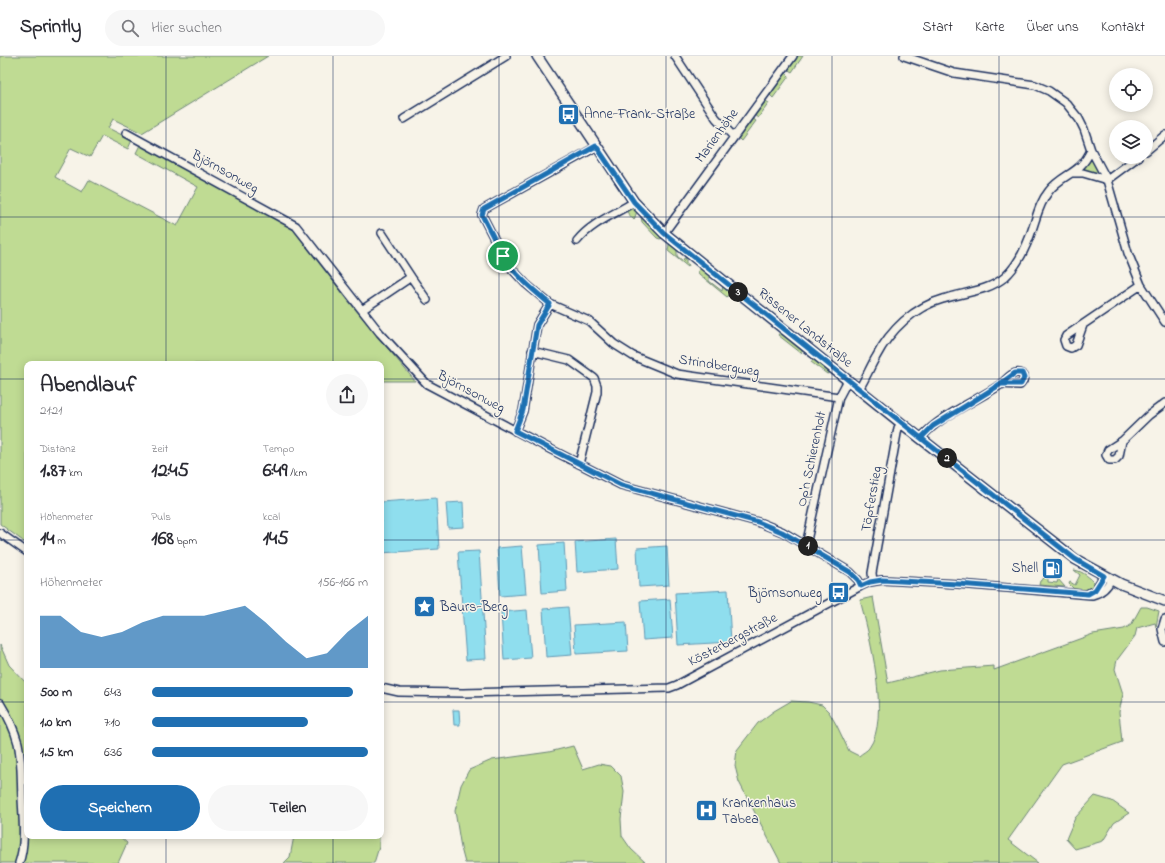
<!DOCTYPE html>
<html lang="de">
<head>
<meta charset="utf-8">
<style>
  body { margin:0; font-family:"Indie Flower",sans-serif; background:#f7f7f7; color:#2b2b33; height:100vh; display:flex; flex-direction:column; font-size:15px; white-space:nowrap }
  * { box-sizing:border-box; margin:0 }
  p { font-size:13px; color:#7c7c81 }
  .icon { flex:none; width:22px; height:22px; fill:none; stroke:currentColor; stroke-width:2; stroke-linecap:round; stroke-linejoin:round }
  .map { position:relative; flex:1; overflow:hidden }
  .panel { position:absolute; left:24px; top:305px; width:360px; height:478px; display:flex; flex-direction:column; background:#fff; border-radius:8px; box-shadow:0 2px 10px #0003 }
  .panel>* { flex:none }
  .controls { position:absolute; left:1109px; top:12px; display:grid; gap:8px }
  .controls a { display:grid; place-items:center; width:44px; height:44px; border-radius:50%; background:#fff; box-shadow:0 2px 10px #0003; font-size:20px }
  .pin { position:absolute; display:grid; place-items:center; width:34px; height:34px; color:#fff; margin:-17px; border:2px solid #fff; border-radius:50%; box-shadow:0 1px 4px #0007 }
  .km { position:absolute; width:20px; height:20px; margin:-10px; border-radius:50%; background:#222; color:#fff; font-size:11px; line-height:20px; text-align:center }
  .round { display:grid; place-items:center; flex:none; width:42px; height:42px; border-radius:21px; background:#f7f7f7 }
  .summary { display:flex; align-items:center; justify-content:space-between; height:68px; padding:0 16px }
  h1 { font-size:22px; font-weight:700; line-height:30px }
  .metrics { display:grid; grid-template-columns:repeat(3,1fr); gap:6px; height:68px; padding:4px 16px }
  .metrics div { display:grid; align-content:center }
  .metrics b { font-size:20px; font-weight:700 }
  .metrics small { font-size:11px; font-weight:400 }
  .metrics p { font-size:11px }
  .chart { height:112px; padding:8px 16px }
  .chart p { display:flex; justify-content:space-between }
  .chart svg { width:100%; height:72px; margin-top:4px; fill:#1f6fb2; opacity:.7 }
  .cta { display:flex; gap:8px; margin-top:auto; padding:8px 16px }
  .cta a { flex:1; height:46px; border-radius:24px; background:#1f6fb2; color:#fff; font-size:16px; font-weight:700; line-height:46px; text-align:center }
  .cta a+a { background:#f7f7f7; color:#2b2b33 }
  ul { padding:0 16px; list-style:none; font-size:13px }
  li { display:grid; grid-template-columns:64px 48px 1fr; align-items:center; height:30px }
  li i { height:10px; border-radius:5px; background:#1f6fb2 }
  header { display:flex; align-items:center; gap:24px; box-sizing:border-box; height:56px; padding:0 20px; background:#fff; border-bottom:1px solid #e1e1e2 }
  header strong { font-size:19px }
  nav { display:flex; gap:22px; margin-inline-start:auto; font-size:14px }
  .search { width:280px; height:36px; background:#f7f7f7; display:flex; align-items:center; gap:10px; box-sizing:border-box; padding:0 14px; border-radius:22px; color:#7c7c81; font-size:15px }
  .map>svg:first-child { display:block }
</style>
</head>
<body>
<header>
<strong>Sprintly</strong>
<div class="search"><svg class="icon" aria-label="search" viewBox="0 0 24 24"><circle cx="10" cy="10" r="6"/><path d="M15 15l6 6"/></svg>Hier suchen</div>
<nav><a>Start</a><a>Karte</a><a>Über uns</a><a>Kontakt</a></nav>
</header>
<div class="map">
<svg width="1165" height="807" viewBox="0 0 1165 807">
  <rect width="100%" height="100%" fill="#f7f3e8"/>
  <filter id="ink" filterUnits="userSpaceOnUse"><feTurbulence type="fractalNoise" baseFrequency=".025" numOctaves="2"/><feDisplacementMap in="SourceGraphic" scale="8" xChannelSelector="R" yChannelSelector="G"/><feConvolveMatrix kernelMatrix="1 2 1 2 8 2 1 2 1" color-interpolation-filters="sRGB"/></filter>
  <g filter="url(#ink)">
    <path fill="#bfdb93" stroke="#6d8578" d="M0,0H268L142,77L113,63L108,72L132,84L128,93L102,80L90,101L71,92L55,121L82,136L89,124L177,170L198,131L136,97L140,89L291,171L350,247L415,325H381V308H27V488L0,468Z
      M796,0H803L792,16L787,13Z
      M785,16L789,20L773,42L769,38Z
      M764,44L769,47L758,62L754,59Z
      M752,62L756,65L741,85L737,81Z
      M1091,103L1100,118L1082,115Z
      M633,151L637,155L634,164L625,154Z
      M641,161H643L663,182L660,183L657,182L642,166Z
      M671,187L677,193V200L683,205L684,202H686V207L689,209L688,211L668,195L669,188Z
      M700,211L709,218V225L722,235L723,228L730,235L727,241L699,218L698,216L699,212Z
      M781,275L804,293L801,297L778,279Z
      M814,302L832,316L827,318L811,306Z
      M1074,514C1083,515 1090,522 1096,528C1090,535 1083,534 1074,533L1069,528L1070,526L1075,529L1080,519Z
      M1047,520H1048V526L1057,527L1058,523L1065,531L1039,529L1040,525Z
      M873,541L888,627L940,614L994,610V614L1093,578L1124,573L1131,569L1141,551H1147L1159,555L1156,571L1155,567L1137,572L1135,580L1117,604L1115,613L1123,638L1119,656L1122,686L1062,708L1008,784L1038,807H781L739,726L735,710L737,694L758,667L774,655L791,645L808,646L822,649L829,656L837,670L849,695L859,700C862,697 867,695 869,692C891,663 869,577 860,544Z
      M0,589L9,609L27,628V780H119L127,787L118,807H0Z
      M573,690L583,713L599,708L611,710L621,720L624,736L621,763L622,780L631,793L646,807H465L461,792L455,755L461,729L469,714L492,704L549,696Z
      M1095,740L1112,745L1129,757L1114,767L1103,785L1075,793L1066,783L1075,762Z
      M294,780H379V791L374,807H284L290,801Z"/>
    <path fill="#8fdeee" stroke="#6198b4" d="M436,442L439,493L381,497V446Z
      M463,446L464,471L448,472L446,447Z
      M616,483L618,513L577,516L575,486Z
      M564,487L567,535L542,537L539,489Z
      M522,490L526,538L500,540L497,492Z
      M667,490L669,529L639,531L637,492Z
      M479,495L486,603L466,604L458,496Z
      M728,534L731,586L678,589L675,537Z
      M670,543L673,582L643,584L640,545Z
      M568,551L572,599L546,601L543,553Z
      M527,554L531,602L504,604L501,556Z
      M626,566L628,595L576,598L574,569Z
      M453,654H459L460,669H454Z"/>
    <g fill="none" stroke-linecap="round" stroke-linejoin="round">
      <defs>
        <path id="minor" d="M675,0L716,62L733,80
          M904,0L954,17L1035,29L1049,35L1066,47L1079,63L1084,73L1091,94L1107,124L1128,197L1141,229L1165,266
          M404,63L506,0
          M126,77L296,170L380,277L427,328L550,393L621,429L758,466L783,476L850,516L858,524L861,530
          M596,91L484,153L482,159L503,200L511,212L526,228L550,248L589,265L614,288L633,300L677,318L839,341
          M1146,95L1165,79
          M1072,117H1083L1107,124
          M1107,124L1138,101
          M382,177L411,221
          M664,177L793,0
          M577,185C591,167 615,158 634,146
          M362,254L411,221L427,244
          M1083,269L1076,289L1071,292L1066,290L1064,284L1066,280L1141,229
          M532,295L569,304L594,322L597,330V336L579,408
          M859,333C866,322 870,311 876,301C890,274 914,251 943,243C964,236 987,236 1005,221C1019,208 1027,190 1033,171C1037,159 1040,146 1049,135C1063,117 1080,119 1091,94
          M515,375L523,355L537,269L550,248
          M921,382C939,360 976,345 1000,329C1006,324 1012,315 1020,317L1024,320L1023,325L1020,329L1001,328
          M1122,385L1119,400L1115,404H1109L1106,399L1108,394L1122,385L1149,359L1165,347
          M0,477L27,496
          M806,489L839,341L848,324
          M873,525L872,517L898,372L901,367
          M1089,537L1095,534L1104,520
          M1165,563L1162,573L1165,586
          M381,632L399,636L463,637L669,632L677,629L861,530L870,526L882,524L958,528L1092,539C1101,537 1107,532 1111,523
          M0,647C8,660 14,672 18,687C22,705 21,724 22,742C23,764 26,787 19,807"/>
        <path id="major" d="M537,0L634,146L664,177L901,367L1075,503L1121,528L1165,545"/>
      </defs>
      <use href="#minor" stroke="#1b2f5e" stroke-width="10"/>
      <use href="#major" stroke="#1b2f5e" stroke-width="12"/>
      <use href="#minor" stroke="#f7f3e8" stroke-width="7"/>
      <use href="#major" stroke="#f7f3e8" stroke-width="9"/>
    </g>
  </g>
  <g fill="none" stroke-linecap="round" stroke-linejoin="round" filter="url(#ink)">
    <defs>
      <path id="route" d="M503,200C516,220 532,233 550,248L537,269L523,354L515,375L621,429L758,466L782,476L850,516L858,524L861,530L870,526L882,524L958,528L1088,538L1095,534L1104,520L1075,503L921,382L933,370L1001,328H1021L1024,322L1022,317H1015C989,337 961,353 933,370L921,382L664,177L634,146L596,90L484,153L482,159L503,200"/>
    </defs>
    <use href="#route" stroke="#fff" stroke-width="8"/>
    <use href="#route" stroke="#1f6fb2" stroke-width="5"/>
  </g>
  <path fill="none" stroke="#1b2f5e" stroke-width="1" stroke-opacity="0.55" d="M166,0V308M333,0V308M499,0V807M666,0V807M832,0V807M999,0V807M0,161H1165M0,323H27M381,323H1165M0,484H27M381,484H1165M0,646H27M381,646H1165M166,780V807M333,780V807"/>
  <defs>
    <symbol id="bus-square" viewBox="-11 -11 22 22"><rect x="-9" y="-9" width="18" height="18" rx="4" fill="#1f6fb2" stroke="#f7f3e8"/><path d="M-5-6H5V4H4V6H2V4H-2V6H-4V4H-5ZM-3.5-4V0h7V-4ZM-3.5 1.2v1.5H-2V1.2ZM2 1.2v1.5H3.5V1.2Z" fill="#fff"/></symbol>
    <symbol id="fuel-square" viewBox="-11 -11 22 22"><rect x="-9" y="-9" width="18" height="18" rx="4" fill="#1f6fb2" stroke="#f7f3e8"/><path d="M-5.5-6h7V0h2V4h1.3V-2.5L3-4.5l.8-.8L6-3V5H2.5V1h-1V6h-7ZM-4.2-4.7v3.2H.2V-4.7Z" fill="#fff"/></symbol>
    <symbol id="sight-square" viewBox="-11 -11 22 22"><rect x="-9" y="-9" width="18" height="18" rx="4" fill="#1f6fb2" stroke="#f7f3e8"/><path d="M0-6L1.8-2.2L6-1.7L2.9 1.2L3.7 5.4L0 3.3L-3.7 5.4L-2.9 1.2L-6-1.7L-1.8-2.2Z" fill="#fff"/></symbol>
    <symbol id="hospital-square" viewBox="-11 -11 22 22"><rect x="-9" y="-9" width="18" height="18" rx="4" fill="#1f6fb2" stroke="#f7f3e8"/><path d="M-5-5h3v3.5h4V-5h3V5h-3V1.5h-4V5h-3Z" fill="#fff"/></symbol>
  </defs>
  <g fill-rule="evenodd">
    <use href="#bus-square" x="556" y="46" width="25" height="25"/>
    <use href="#fuel-square" x="1040" y="500" width="25" height="25"/>
    <use href="#bus-square" x="826" y="524" width="25" height="25"/>
    <use href="#sight-square" x="412" y="538" width="25" height="25"/>
    <use href="#hospital-square" x="694" y="742" width="25" height="25"/>
  </g>
  <g text-anchor="middle" dominant-baseline="central" stroke-width="3" stroke-linejoin="round" paint-order="stroke">
    <g font-size="14" fill="#1b2f5e" stroke="#f7f3e8" text-anchor="start">
      <text x="584" y="58">Anne-Frank-Straße</text>
      <text x="1038" y="512" text-anchor="end">Shell</text>
      <text x="822" y="537" text-anchor="end">Björnsonweg</text>
      <text x="440" y="551">Baurs-Berg</text>
      <text x="722" y="747">Krankenhaus<tspan x="722" dy="16">Tabea</tspan></text>
    </g>
    <g font-size="14" fill="#1b2f5e" stroke="#f7f3e8">
      <text transform="translate(717 80) rotate(-54)">Marienhöhe</text>
      <text transform="translate(225 116) rotate(29)">Björnsonweg</text>
      <text transform="translate(805 272) rotate(39)">Rissener Landstraße</text>
      <text transform="translate(719 310) rotate(9)">Strindbergweg</text>
      <text transform="translate(471 336) rotate(28)">Björnsonweg</text>
      <text transform="translate(812 403) rotate(-78)">Op'n Schierenholt</text>
      <text transform="translate(872 443) rotate(-80)">Töpferstieg</text>
      <text transform="translate(733 584) rotate(-28)">Kösterbergstraße</text>
    </g>
  </g>
</svg>
<div class="controls">
<a><svg class="icon" aria-label="locate" viewBox="0 0 24 24"><circle cx="12" cy="12" r="6"/><path d="M12 2v4M12 18v4M2 12h4M18 12h4"/></svg></a>
<a><svg class="icon" aria-label="layers" viewBox="0 0 24 24"><path d="M12 4l9 5-9 5-9-5zM3 14l9 5 9-5"/></svg></a>
</div>
<div class="pin" style="left:503px;top:200px;background:#1e9e55"><svg class="icon" aria-label="arrive" viewBox="0 0 24 24"><path d="M6 21V4h12l-3 4 3 4H6"/></svg></div>
<b class="km" style="left:808px;top:490px">1</b>
<b class="km" style="left:947px;top:402px">2</b>
<b class="km" style="left:738px;top:236px">3</b>
<section class="panel">
<div class="summary"><div><h1>Abendlauf</h1><p>21:21</p></div><a class="round"><svg class="icon" aria-label="share" viewBox="0 0 24 24"><path d="M12 15V3M7 8l5-5 5 5M5 13v7h14v-7"/></svg></a></div>
<div class="metrics">
<div><p>Distanz</p><b>1.87<small> km</small></b></div>
<div><p>Zeit</p><b>12:45</b></div>
<div><p>Tempo</p><b>6:49<small> /km</small></b></div>
</div>
<div class="metrics">
<div><p>Höhenmeter</p><b>14<small> m</small></b></div>
<div><p>Puls</p><b>168<small> bpm</small></b></div>
<div><p>kcal</p><b>145</b></div>
</div>
<div class="chart"><p><span>Höhenmeter</span>156–166 m</p>
<svg viewBox="0 0 160 44" preserveAspectRatio="none"><path d="M0 44V12L10 12L20 22L30 25L40 22L50 16L60 12L70 12L80 12L90 9L100 6L110 16L120 28L130 38L140 35L150 22L160 12V44z"/></svg>
</div>
<ul>
<li><b>500 m</b>6:43<i style="width:93%"></i></li>
<li><b>1.0 km</b>7:10<i style="width:72%"></i></li>
<li><b>1.5 km</b>6:36<i style="width:100%"></i></li>
</ul>
<div class="cta"><a>Speichern</a><a>Teilen</a></div>
</section>
</div>
</body>
</html>
